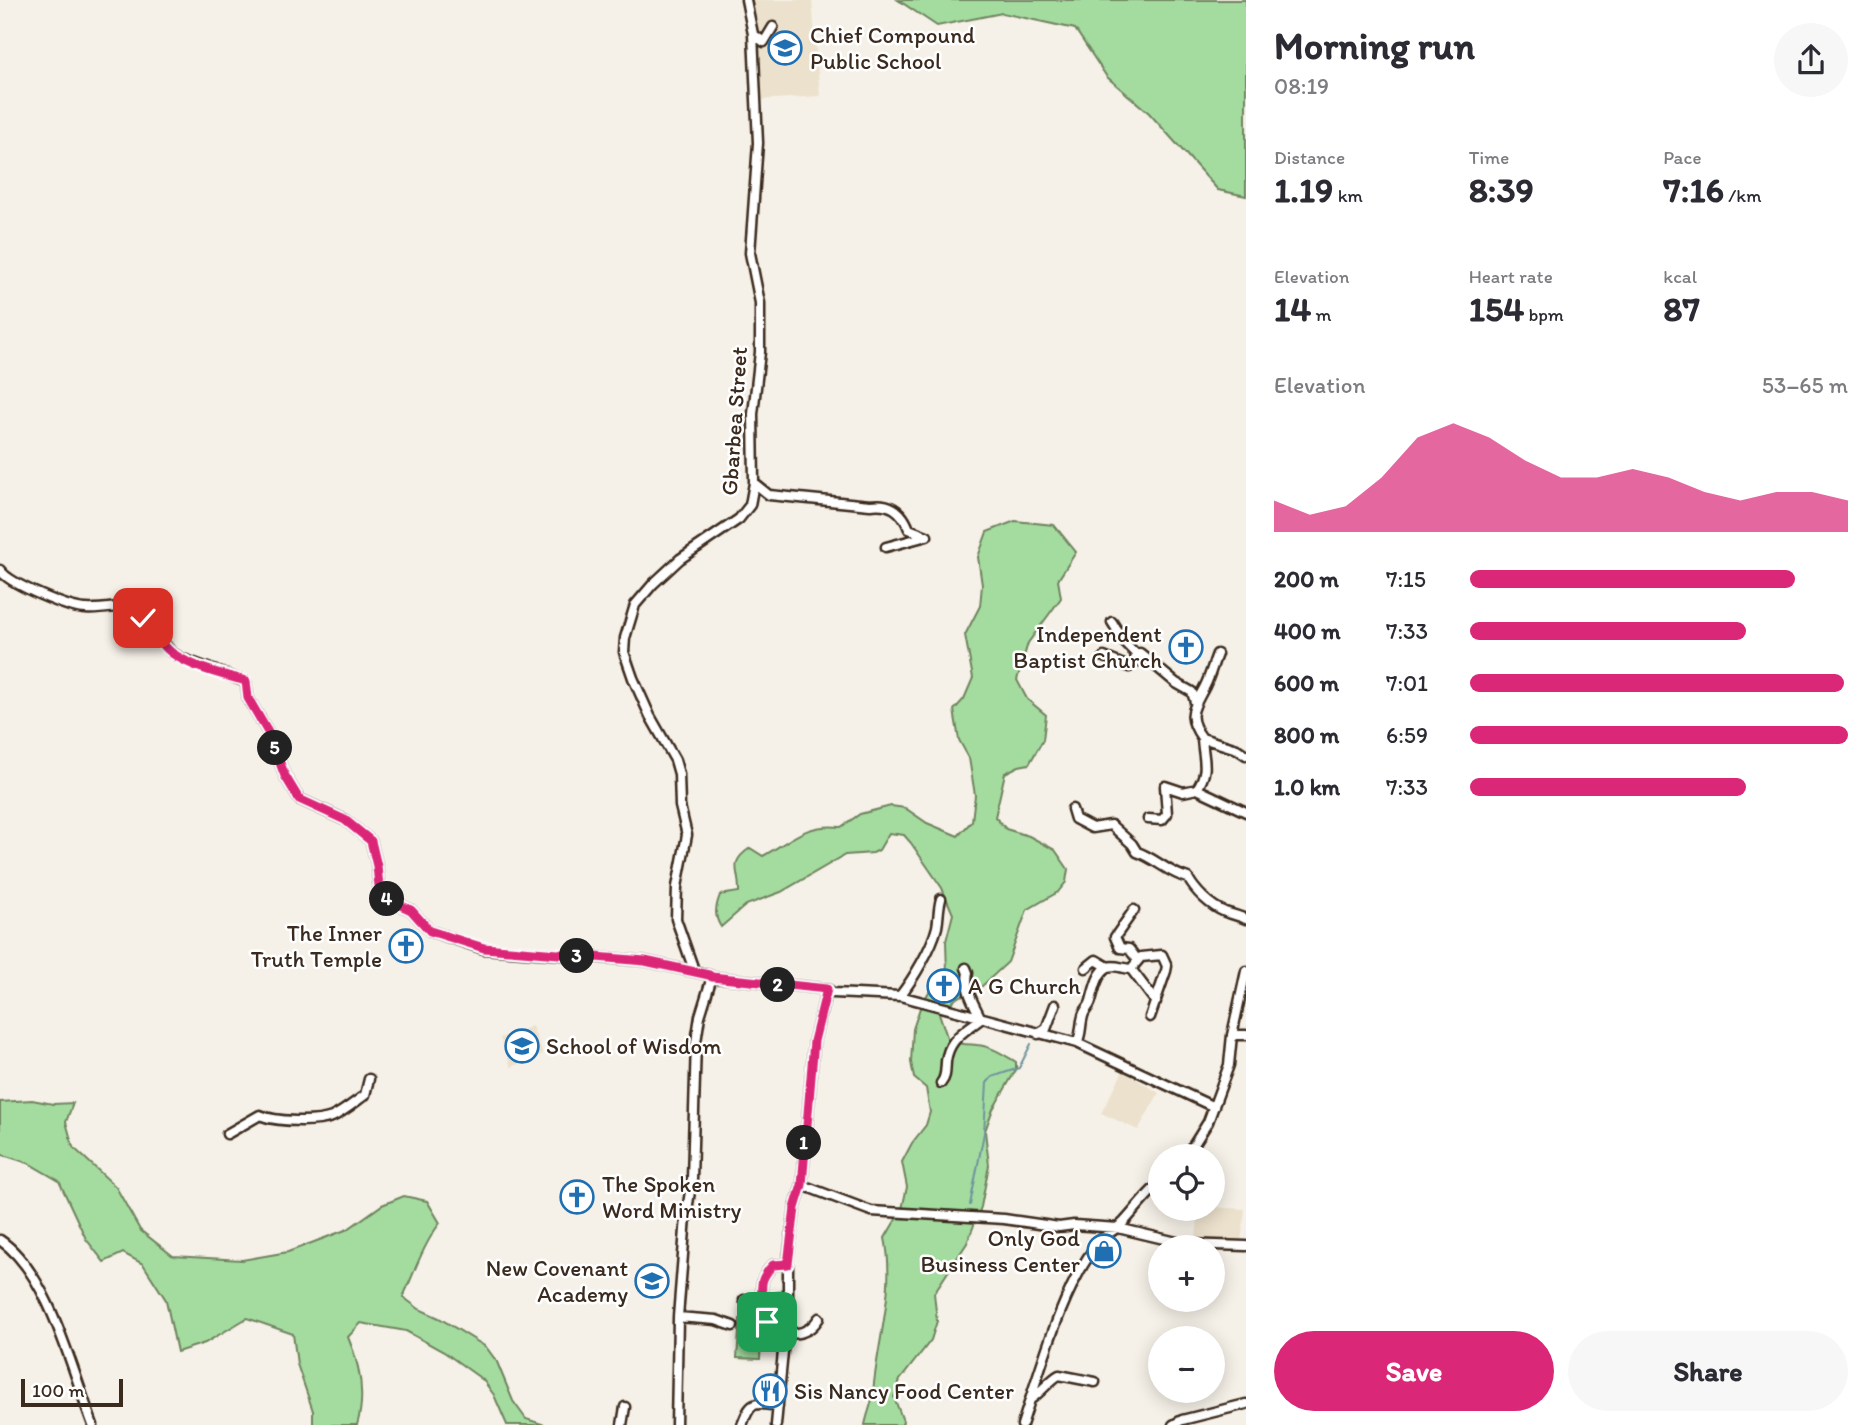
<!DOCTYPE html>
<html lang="en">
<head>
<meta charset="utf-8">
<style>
  body { margin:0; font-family:Itim,sans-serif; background:#f7f7f7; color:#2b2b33; height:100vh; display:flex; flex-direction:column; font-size:26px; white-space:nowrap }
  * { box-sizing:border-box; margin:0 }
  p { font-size:23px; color:#7c7c81 }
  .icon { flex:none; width:38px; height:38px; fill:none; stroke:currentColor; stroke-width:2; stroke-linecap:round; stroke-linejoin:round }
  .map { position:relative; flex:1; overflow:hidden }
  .drawer { display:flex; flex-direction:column; background:#fff; width:630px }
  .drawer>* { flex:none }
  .controls { position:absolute; left:1148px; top:1144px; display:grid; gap:14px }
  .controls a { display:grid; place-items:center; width:77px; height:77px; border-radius:50%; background:#fff; box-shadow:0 4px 18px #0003; font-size:35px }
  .scale { position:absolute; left:21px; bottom:18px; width:102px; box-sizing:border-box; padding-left:7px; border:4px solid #3b2a1e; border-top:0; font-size:19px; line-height:24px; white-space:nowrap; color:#3b2a1e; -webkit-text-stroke:5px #fff; paint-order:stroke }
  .pin { position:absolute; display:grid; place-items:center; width:60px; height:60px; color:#fff; margin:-30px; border-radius:14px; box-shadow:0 4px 10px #0006 }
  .km { position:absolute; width:35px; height:35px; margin:-18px; border-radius:50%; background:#222; color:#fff; font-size:19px; line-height:35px; text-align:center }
  .round { display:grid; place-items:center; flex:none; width:74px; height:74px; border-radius:37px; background:#f7f7f7 }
  .headline { display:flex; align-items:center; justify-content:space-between; height:119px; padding:0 28px }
  h1 { font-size:38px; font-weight:700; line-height:52px }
  .stats { display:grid; grid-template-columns:repeat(3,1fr); gap:10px; height:119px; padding:7px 28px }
  .stats div { display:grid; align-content:center }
  .stats b { font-size:35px; font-weight:700 }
  .stats small { font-size:19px; font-weight:400 }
  .stats p { font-size:19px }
  .chart { height:196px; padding:14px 28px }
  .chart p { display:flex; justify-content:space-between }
  .chart svg { width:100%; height:126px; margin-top:7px; fill:#db2777; opacity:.7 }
  .cta { display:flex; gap:14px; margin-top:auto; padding:14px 28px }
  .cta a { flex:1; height:80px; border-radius:42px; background:#db2777; color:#fff; font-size:28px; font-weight:700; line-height:80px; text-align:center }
  .cta a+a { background:#f7f7f7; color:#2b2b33 }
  ul { padding:0 28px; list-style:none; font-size:23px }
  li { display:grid; grid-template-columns:112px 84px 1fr; align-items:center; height:52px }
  li i { height:18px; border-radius:9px; background:#db2777 }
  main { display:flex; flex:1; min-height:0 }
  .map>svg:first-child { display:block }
</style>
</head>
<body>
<main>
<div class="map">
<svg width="1246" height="1425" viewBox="0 0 1246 1425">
  <rect width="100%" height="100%" fill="#f6f1e8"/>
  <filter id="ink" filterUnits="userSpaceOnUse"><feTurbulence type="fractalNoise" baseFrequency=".0143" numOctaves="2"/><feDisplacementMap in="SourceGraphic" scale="14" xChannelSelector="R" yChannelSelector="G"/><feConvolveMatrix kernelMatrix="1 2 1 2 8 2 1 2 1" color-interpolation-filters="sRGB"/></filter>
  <g filter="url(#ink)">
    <path fill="#ece1cc" d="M747,0H812L820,96L759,100Z
      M532,1026L543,1054L511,1067L500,1038Z
      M1123,1071L1159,1093L1138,1130L1101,1113Z
      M1213,1207L1245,1209L1241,1242L1196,1239L1199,1209H1213Z"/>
    <path fill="#a4dca0" stroke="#70835f" stroke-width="2" d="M898,0H1246V196L1218,190L1149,113L1107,77L1075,29L1002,13L937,26Z
      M1015,521L1054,525L1076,552L1058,580L1061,598L1028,643L1017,680L1027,699L1046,715L1043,740L1029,764L1019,766L1005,773L995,817L1006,829L1029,836L1055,850L1068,869L1066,882L1058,892L1027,910L1008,962L981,987L958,997L939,1013L948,1040C961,1046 964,1043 977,1045C991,1046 1004,1055 1016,1062V1070L993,1109L985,1131L989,1165L981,1207L967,1243L934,1293L937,1321L931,1340L900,1380L894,1397L903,1421L902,1425H865C867,1414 872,1404 873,1393C877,1342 896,1290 885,1238L902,1209L907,1187L902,1162L912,1143L926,1125L930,1112L926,1088L914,1078L911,1062L913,1029L921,1005L929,992L947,975L946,941L953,914L942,888L911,843L904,835L889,833L879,850L873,853L845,855L781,892L746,905L721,927C714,916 715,908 720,895L739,892C740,870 727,864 750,848L763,856C792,840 805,823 841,827L860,814L891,806L905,808L927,823L958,836L972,821L975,795L969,758L959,740L954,710L964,699L973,678L965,635L980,606L982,585L978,557L987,532Z
      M32,1100L53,1104L73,1103L66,1122L73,1147L116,1187L140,1230L173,1256L242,1260L288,1252L348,1229L382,1205L404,1196L427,1201L440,1223C423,1245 415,1271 403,1297L419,1309L439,1318L486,1347L497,1362L513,1401L526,1419L545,1425H507L494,1395L483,1380L444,1352L406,1331L361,1323L348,1337C360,1365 366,1395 357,1425H313V1411L297,1364L293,1334L247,1318L205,1343L177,1352L166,1300L143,1264L123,1253L104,1262L86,1239L59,1181L28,1163L0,1154V1102Z
      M740,1319L762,1320L760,1359L737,1358Z"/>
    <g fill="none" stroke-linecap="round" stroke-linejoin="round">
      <path stroke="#6f949d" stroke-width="2" d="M970,1205L984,1133L987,1083L992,1077L1019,1068L1031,1044"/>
      <defs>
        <path id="street" d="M753,34L764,42L773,27
          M754,483L769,495L870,505C890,502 902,510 909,529L927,536L886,547
          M0,570C9,584 70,609 86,609C99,610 113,607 126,606L143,618L171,652L181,658L246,682L248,698L269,734L285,776L299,799L345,820L371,841L377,866L380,896L411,910L430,931L484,949L645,961L709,975L712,977L827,989L833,993L900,996L1077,1043L1214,1107
          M1112,622L1125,643L1136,654L1140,653L1176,683L1192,692L1195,702
          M1217,654C1213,664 1210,676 1205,686C1194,708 1185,715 1202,738L1237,749L1246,755
          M1104,657L1129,667L1135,663L1136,654
          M1197,789L1246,812
          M1072,809L1075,819L1092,828L1111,825L1132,844L1137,852C1155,858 1168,873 1188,878C1195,891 1210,906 1225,912C1232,914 1239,916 1246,919
          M1148,819L1162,820L1167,814L1165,786L1183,792L1197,789C1210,769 1203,760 1202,738
          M1134,910L1115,937L1120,948L1129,949L1137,959
          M1086,968L1096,960L1108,967
          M1131,969L1156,1002
          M699,972L694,970L676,919L677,887L687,835L680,806L679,774L675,760L650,716L633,678L624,652L625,638L635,605L653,584L680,559L739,519L750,505L754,483L753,414L760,352V303L750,253L758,143L753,34L746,0
          M900,996C913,979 932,948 937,927C939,917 938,909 941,899
          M1038,1034L1046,1029L1055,1005
          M1232,1035H1246
          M1077,1043C1082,1033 1080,1026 1083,1016C1084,1010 1090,1007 1091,1001C1094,991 1097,972 1108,967C1115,964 1123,969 1131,969L1141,957L1162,955L1167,966L1166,971L1150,1017
          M941,1083C948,1075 944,1067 947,1056C951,1038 967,1029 981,1019C974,1003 964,990 968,973L966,968
          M227,1134L260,1115C275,1122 316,1123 332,1117C343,1112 355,1102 365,1095L369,1079
          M1183,1157L1193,1146L1208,1122L1229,1065L1232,1035L1246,971
          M802,1185L871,1211L1004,1219L1059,1227L1074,1225L1118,1228L1185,1244L1246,1246
          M0,1240C49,1273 72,1371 93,1425
          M744,1300C763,1305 759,1318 771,1326C788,1337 807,1337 819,1318
          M762,1300C761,1282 761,1278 773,1265L788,1264
          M761,1301L781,1297L788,1299
          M678,1317L716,1320L733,1326
          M1031,1399C1040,1393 1051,1379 1059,1375L1095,1382
          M622,1425L625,1407
          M676,1425L678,1317L686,1217L692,1179L696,1042L700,1016L712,977
          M742,1425C751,1401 753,1402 778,1406
          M776,1425L788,1299V1261L795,1208L802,1185L814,1041L827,989
          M1022,1425C1039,1373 1065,1278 1102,1239C1109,1232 1117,1229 1124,1222C1136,1209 1146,1195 1160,1183
          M1173,1425L1182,1420L1246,1404"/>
      </defs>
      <use href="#street" stroke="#3b2a1e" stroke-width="13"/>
      <use href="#street" stroke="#fff" stroke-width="8"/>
    </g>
  </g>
  <g fill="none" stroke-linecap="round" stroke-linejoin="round" filter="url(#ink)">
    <defs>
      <path id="route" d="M143,618C152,629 160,644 172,653C193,668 222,674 246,681L248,698L269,734L285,776L299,799L345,820L371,841L377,866L380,896L411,910L430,931L484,948L645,961L709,975L712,977L827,989L814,1041L802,1185L795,1208L788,1264L773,1265C761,1278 761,1282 762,1300L756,1304L767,1322"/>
    </defs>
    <use href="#route" stroke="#fff" stroke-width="14"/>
    <use href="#route" stroke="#db2777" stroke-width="9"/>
  </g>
  <defs>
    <symbol id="school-ring" viewBox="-11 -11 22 22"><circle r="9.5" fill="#fff" stroke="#1f6fb2" stroke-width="1.5"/><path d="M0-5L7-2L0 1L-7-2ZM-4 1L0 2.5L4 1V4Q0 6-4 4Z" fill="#1f6fb2"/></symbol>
    <symbol id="church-ring" viewBox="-11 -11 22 22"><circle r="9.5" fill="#fff" stroke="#1f6fb2" stroke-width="1.5"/><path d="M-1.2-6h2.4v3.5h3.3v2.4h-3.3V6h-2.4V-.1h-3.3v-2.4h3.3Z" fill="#1f6fb2"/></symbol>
    <symbol id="shop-ring" viewBox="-11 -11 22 22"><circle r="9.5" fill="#fff" stroke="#1f6fb2" stroke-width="1.5"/><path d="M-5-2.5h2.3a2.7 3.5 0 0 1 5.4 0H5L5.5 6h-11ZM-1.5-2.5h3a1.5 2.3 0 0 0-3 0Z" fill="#1f6fb2"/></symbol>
    <symbol id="restaurant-ring" viewBox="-11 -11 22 22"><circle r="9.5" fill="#fff" stroke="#1f6fb2" stroke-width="1.5"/><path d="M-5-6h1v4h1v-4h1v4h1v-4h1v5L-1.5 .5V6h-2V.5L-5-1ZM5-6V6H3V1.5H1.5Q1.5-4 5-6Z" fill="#1f6fb2"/></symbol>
  </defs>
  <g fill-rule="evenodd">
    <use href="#school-ring" x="766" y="29" width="38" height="38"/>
    <use href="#church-ring" x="1167" y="628" width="38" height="38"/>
    <use href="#church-ring" x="387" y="927" width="38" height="38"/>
    <use href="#church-ring" x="925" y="967" width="38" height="38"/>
    <use href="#school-ring" x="503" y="1027" width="38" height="38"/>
    <use href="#church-ring" x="558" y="1178" width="38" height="38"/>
    <use href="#shop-ring" x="1085" y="1232" width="38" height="38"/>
    <use href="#school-ring" x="633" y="1262" width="38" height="38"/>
    <use href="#restaurant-ring" x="751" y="1372" width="38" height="38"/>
  </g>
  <g text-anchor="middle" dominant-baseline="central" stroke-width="5" stroke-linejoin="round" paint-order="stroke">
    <g font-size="23" fill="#3b2a1e" stroke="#fff" text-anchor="start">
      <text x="810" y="35">Chief Compound<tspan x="810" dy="26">Public School</tspan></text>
      <text x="1162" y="634" text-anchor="end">Independent<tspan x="1162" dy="26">Baptist Church</tspan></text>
      <text x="382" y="933" text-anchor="end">The Inner<tspan x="382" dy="26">Truth Temple</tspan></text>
      <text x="968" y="986">A G Church</text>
      <text x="546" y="1046">School of Wisdom</text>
      <text x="602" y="1184">The Spoken<tspan x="602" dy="26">Word Ministry</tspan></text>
      <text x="1080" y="1238" text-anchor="end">Only God<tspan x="1080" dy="26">Business Center</tspan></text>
      <text x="628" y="1268" text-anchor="end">New Covenant<tspan x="628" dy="26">Academy</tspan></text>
      <text x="794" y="1391">Sis Nancy Food Center</text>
    </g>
    <g font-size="23" fill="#3b2a1e" stroke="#fff">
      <text transform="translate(734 421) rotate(-86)">Gbarbea Street</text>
    </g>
  </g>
</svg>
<div class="controls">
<a><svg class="icon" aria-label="locate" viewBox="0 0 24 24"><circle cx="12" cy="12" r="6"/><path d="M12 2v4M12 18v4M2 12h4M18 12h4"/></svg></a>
<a>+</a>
<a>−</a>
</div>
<div class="scale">100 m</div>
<div class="pin" style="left:767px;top:1322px;background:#1e9e55"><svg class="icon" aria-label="arrive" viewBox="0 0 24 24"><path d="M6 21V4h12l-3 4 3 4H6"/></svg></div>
<div class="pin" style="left:143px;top:618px;background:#d93025"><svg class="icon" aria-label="check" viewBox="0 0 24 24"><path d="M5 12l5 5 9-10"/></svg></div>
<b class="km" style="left:804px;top:1143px">1</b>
<b class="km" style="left:778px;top:985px">2</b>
<b class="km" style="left:577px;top:956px">3</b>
<b class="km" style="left:387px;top:899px">4</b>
<b class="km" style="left:275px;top:748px">5</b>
</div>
<section class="drawer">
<div class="headline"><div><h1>Morning run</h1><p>08:19</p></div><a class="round"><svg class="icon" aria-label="share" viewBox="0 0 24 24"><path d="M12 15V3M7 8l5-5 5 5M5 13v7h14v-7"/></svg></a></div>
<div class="stats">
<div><p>Distance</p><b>1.19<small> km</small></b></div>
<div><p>Time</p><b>8:39</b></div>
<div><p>Pace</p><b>7:16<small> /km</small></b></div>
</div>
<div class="stats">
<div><p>Elevation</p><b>14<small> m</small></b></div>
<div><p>Heart rate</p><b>154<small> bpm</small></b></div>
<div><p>kcal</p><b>87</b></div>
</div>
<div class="chart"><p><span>Elevation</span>53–65 m</p>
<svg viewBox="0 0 160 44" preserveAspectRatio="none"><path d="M0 44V33L10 38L20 35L30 25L40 11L50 6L60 11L70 19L80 25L90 25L100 22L110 25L120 30L130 33L140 30L150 30L160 33V44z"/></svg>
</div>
<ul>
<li><b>200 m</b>7:15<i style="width:86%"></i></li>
<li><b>400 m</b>7:33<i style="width:73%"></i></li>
<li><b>600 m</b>7:01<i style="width:99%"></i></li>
<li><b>800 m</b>6:59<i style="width:100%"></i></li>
<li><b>1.0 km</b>7:33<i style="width:73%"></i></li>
</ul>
<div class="cta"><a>Save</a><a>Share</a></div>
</section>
</main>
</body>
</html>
